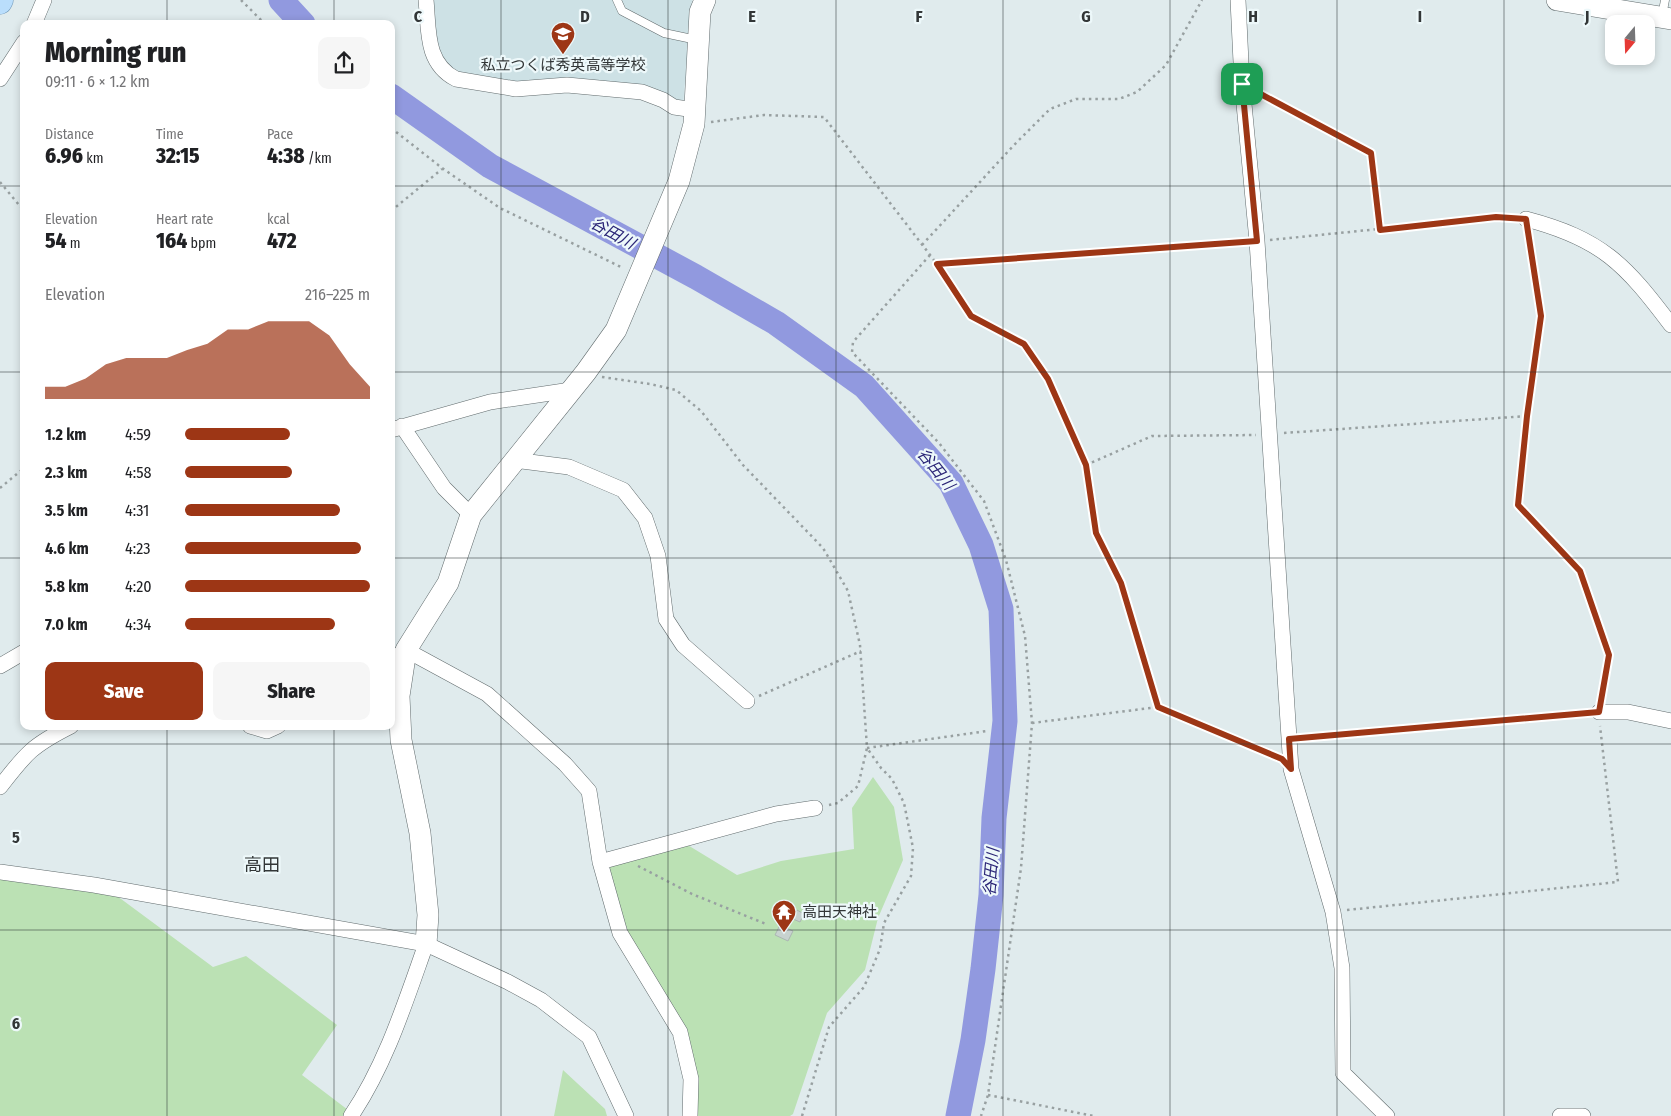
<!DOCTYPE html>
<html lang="en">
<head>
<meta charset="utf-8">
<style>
  body { margin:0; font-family:"Fira Sans Condensed","Noto Sans JP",sans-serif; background:#f6f6f6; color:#202124; height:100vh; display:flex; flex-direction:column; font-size:19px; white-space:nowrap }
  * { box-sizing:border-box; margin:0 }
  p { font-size:16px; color:#757577 }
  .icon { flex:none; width:28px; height:28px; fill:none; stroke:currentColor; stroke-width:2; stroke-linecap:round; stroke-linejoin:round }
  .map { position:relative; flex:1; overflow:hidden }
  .sheet { position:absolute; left:20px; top:20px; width:375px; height:710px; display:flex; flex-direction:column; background:#fff; border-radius:10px; box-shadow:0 2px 8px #0003 }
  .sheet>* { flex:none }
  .needle { width:32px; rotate:199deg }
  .buttons { position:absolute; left:1605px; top:15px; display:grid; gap:10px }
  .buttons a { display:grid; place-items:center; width:50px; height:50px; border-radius:10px; background:#fff; box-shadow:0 2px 8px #0003; font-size:25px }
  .pin { position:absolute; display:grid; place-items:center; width:42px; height:42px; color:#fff; margin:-21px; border-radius:10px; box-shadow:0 2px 8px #0006 }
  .round { display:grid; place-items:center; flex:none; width:52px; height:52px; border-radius:10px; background:#f6f6f6 }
  .overview { display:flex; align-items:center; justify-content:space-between; height:85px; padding:0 25px }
  h1 { font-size:28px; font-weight:800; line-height:38px }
  .metrics { display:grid; grid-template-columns:repeat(3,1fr); gap:8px; height:85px; padding:5px 25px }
  .metrics div { display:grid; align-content:center }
  .metrics b { font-size:21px; font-weight:800 }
  .metrics small { font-size:14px; font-weight:400 }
  .metrics p { font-size:14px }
  .chart { height:140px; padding:10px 25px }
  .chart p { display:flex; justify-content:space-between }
  .chart svg { width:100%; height:90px; margin-top:5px; fill:#9d3615; opacity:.7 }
  .button { display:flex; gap:10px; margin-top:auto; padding:10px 25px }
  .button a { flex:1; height:58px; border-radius:10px; background:#9d3615; color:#fff; font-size:20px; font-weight:800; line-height:58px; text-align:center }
  .button a+a { background:#f6f6f6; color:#202124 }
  ul { padding:0 25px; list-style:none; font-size:16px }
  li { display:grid; grid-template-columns:80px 60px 1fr; align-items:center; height:38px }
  li i { height:12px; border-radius:6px; background:#9d3615 }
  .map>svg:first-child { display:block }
</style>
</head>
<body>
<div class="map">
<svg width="1671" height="1116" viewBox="0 0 1671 1116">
  <rect width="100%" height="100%" fill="#e0ebed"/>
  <path fill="#cde1e5" d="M430,0H692L683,105L658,93L514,84L452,72L435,48Z"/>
  <path fill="#bbe1b4" d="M873,777L894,807L903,860L878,918L865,970L827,1013L793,1114L790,1116H696L697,1076L630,939L618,900L603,867L686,844L737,875L781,861L854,849L852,808Z
    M0,876L113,893L213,967L246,956L337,1025L302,1075L356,1116H0Z
    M563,1070L605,1109L607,1116H554Z"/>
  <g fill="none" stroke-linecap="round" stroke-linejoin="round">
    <path stroke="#9199df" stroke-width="25" d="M281,0L303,24
      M391,96L490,166L696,277L776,323L864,386L951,483L981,545L1001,609L1005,721L994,818L991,895L983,969L973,1040L958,1116"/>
  </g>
  <path fill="#c7d2cf" stroke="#abb6b2" d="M797,910L804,914L800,922L793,919Z
    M780,925L793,931L788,941L775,935Z"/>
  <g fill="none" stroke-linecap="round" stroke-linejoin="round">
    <defs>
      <path id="lane" d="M617,0L622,11L664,33L697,40
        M1662,16L1665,0"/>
      <path id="street" d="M426,0C429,30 425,63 456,79L516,89L567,85L642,92L663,100L674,107L695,110
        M1238,0L1242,83L1257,241L1291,769L1333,912L1342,968L1343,1073L1387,1116
        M34,24L44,0
        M0,79L24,42
        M1526,219C1602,239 1625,264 1671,325
        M402,426L444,488L471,515
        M391,430L490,402L571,390
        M514,460L569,467L623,490L645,518L658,556L666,619L683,645L747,701
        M391,660L406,650L487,694L565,764L589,791L600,862L620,933L680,1032L691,1079L690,1116
        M0,666L24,652
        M1599,712H1628L1671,721
        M250,726L267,731L278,726
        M0,787C26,753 33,745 71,726
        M600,862L776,814L815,808
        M0,872L94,885L426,944L508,982L541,1000L589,1037L626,1116
        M351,1116C386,1064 405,1003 426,944
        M1560,1116H1583"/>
      <path id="secondary" d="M1557,0L1671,19
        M426,944L428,915L420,833L401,740L399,696L406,650L448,583L471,515L586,372L616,330L679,181L694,124L700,12L705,0"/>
      <path id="primary" d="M0,2L1,0"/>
    </defs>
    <use href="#lane" stroke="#616b6d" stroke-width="9"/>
    <use href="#street" stroke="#616b6d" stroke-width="16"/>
    <use href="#secondary" stroke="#616b6d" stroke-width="22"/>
    <use href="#primary" stroke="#6c95b6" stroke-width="25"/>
    <path stroke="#98a0a1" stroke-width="2.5" stroke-dasharray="2.5 4" stroke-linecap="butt" d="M241,0L265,24
      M1258,92L1371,153L1380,230
      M711,122L764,115L824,117L937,264L971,316L1024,344L1048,379L1086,465L1096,533L1121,583L1158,707
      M391,128L442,168L500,208L623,268
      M0,182L24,211
      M391,211L442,169
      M1528,234L1541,316L1527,416L1518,505L1580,571L1609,655L1601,698
      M1270,240L1497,217L1513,218
      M922,245L1014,145L1050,109L1076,99H1119L1137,92L1166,65L1202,0
      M930,255L853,342L852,352L939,443L984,501L1006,560L1025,636L1032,723L1021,868L988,1095L981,1116
      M937,264L1244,242
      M602,377L650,384L676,390L701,411L743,465L823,548L848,591L860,645L867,748L858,786L838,803L829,805
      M1284,433L1527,416
      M1086,465L1152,436L1256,435
      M0,488L24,468
      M759,696L861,651
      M1032,723L1158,707L1277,757
      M1301,738L1585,714
      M867,748L987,731
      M638,866L692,894L766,924
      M1347,910L1618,882L1600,726
      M988,1095L1094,1116
      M802,1116L829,1027L864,987L880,949L884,923L911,876L913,848L904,803L892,779L881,768L867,748"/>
    <use href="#lane" stroke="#fff" stroke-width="8"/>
    <use href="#street" stroke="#fff" stroke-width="15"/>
    <use href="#secondary" stroke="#fff" stroke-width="21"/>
    <use href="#primary" stroke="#badefc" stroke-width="24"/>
  </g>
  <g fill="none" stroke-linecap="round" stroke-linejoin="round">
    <defs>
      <path id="route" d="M1242,84L1371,153L1380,230L1496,217L1526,219L1541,316L1527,416L1518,505L1580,571L1609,655L1599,712L1289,739L1291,769L1282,759L1158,707L1121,583L1096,533L1086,465L1048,379L1024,344L971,316L937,264L1257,241Z"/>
    </defs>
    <use href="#route" stroke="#fff" stroke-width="10"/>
    <use href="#route" stroke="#9d3615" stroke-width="6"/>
  </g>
  <path fill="none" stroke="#323637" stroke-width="1" stroke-opacity="0.55" d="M167,0V24M334,0V24M501,0V1116M668,0V1116M836,0V1116M1003,0V1116M1170,0V1116M1337,0V1116M1504,0V1116M0,186H24M391,186H1671M0,372H24M391,372H1671M0,558H24M391,558H1671M167,726V1116M334,726V1116M0,744H1671M0,930H1671"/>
  <defs>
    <symbol id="school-pin" viewBox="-11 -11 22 30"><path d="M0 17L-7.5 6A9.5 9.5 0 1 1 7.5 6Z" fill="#9d3615" stroke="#edf8fa"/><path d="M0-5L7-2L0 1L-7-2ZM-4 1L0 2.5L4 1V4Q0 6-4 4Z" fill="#fff"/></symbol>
    <symbol id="temple-pin" viewBox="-11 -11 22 30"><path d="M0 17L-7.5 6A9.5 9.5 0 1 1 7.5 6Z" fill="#9d3615" stroke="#edf8fa"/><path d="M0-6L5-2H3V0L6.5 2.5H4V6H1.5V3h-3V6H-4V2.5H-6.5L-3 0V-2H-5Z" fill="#fff"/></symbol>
  </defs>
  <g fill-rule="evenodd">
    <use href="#school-pin" x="549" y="20" width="28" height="38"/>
    <use href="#temple-pin" x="770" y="898" width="28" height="38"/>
  </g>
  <g text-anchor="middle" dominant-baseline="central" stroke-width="4.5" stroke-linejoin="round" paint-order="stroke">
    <g font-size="15" fill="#323637" stroke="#edf8fa">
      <text x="563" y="65">私立つくば秀英高等学校</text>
      <text x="802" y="912" text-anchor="start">高田天神社</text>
    </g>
    <g font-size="16" font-style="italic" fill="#2b2677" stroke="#edf8fa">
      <text transform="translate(613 233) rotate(29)">谷田川</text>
      <text transform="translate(936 469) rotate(51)">谷田川</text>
      <text transform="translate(991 872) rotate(-85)">谷田川</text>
    </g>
    <g font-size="18" fill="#323637" stroke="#edf8fa">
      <text x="262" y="865">高田</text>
    </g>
  </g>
  <g font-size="16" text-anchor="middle" font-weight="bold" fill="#323637" stroke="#edf8fa" stroke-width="4.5" stroke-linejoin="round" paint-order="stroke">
    <text x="418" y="22">C</text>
    <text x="585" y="22">D</text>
    <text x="752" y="22">E</text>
    <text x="919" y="22">F</text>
    <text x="1086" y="22">G</text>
    <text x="1253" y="22">H</text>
    <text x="1420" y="22">I</text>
    <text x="1587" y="22">J</text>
    <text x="16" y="843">5</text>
    <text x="16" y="1029">6</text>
  </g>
</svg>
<div class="buttons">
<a><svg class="needle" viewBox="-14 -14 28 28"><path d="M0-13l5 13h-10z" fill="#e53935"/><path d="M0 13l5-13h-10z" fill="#757577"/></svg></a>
</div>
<div class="pin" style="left:1242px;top:84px;background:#1e9e55"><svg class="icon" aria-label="arrive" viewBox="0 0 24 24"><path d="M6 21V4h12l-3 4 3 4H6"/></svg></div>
<section class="sheet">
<div class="overview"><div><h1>Morning run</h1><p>09:11 · 6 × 1.2 km</p></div><a class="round"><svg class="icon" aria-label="share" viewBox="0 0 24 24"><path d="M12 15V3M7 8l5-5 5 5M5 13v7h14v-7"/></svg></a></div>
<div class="metrics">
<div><p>Distance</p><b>6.96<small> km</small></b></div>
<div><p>Time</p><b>32:15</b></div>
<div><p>Pace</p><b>4:38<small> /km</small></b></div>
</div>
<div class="metrics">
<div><p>Elevation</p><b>54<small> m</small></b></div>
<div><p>Heart rate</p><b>164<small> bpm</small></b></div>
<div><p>kcal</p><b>472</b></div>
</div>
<div class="chart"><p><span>Elevation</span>216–225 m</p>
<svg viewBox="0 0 160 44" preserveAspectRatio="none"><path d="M0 44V38L10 38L20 34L30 27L40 24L50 24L60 24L70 20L80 17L90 10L100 10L110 6L120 6L130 6L140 13L150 27L160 38V44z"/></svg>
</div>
<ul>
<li><b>1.2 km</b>4:59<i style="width:57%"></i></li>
<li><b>2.3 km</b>4:58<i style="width:58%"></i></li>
<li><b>3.5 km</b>4:31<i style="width:84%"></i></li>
<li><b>4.6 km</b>4:23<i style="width:95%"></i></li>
<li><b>5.8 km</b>4:20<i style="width:100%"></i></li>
<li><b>7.0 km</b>4:34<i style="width:81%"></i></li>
</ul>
<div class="button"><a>Save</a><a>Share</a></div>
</section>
</div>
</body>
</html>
